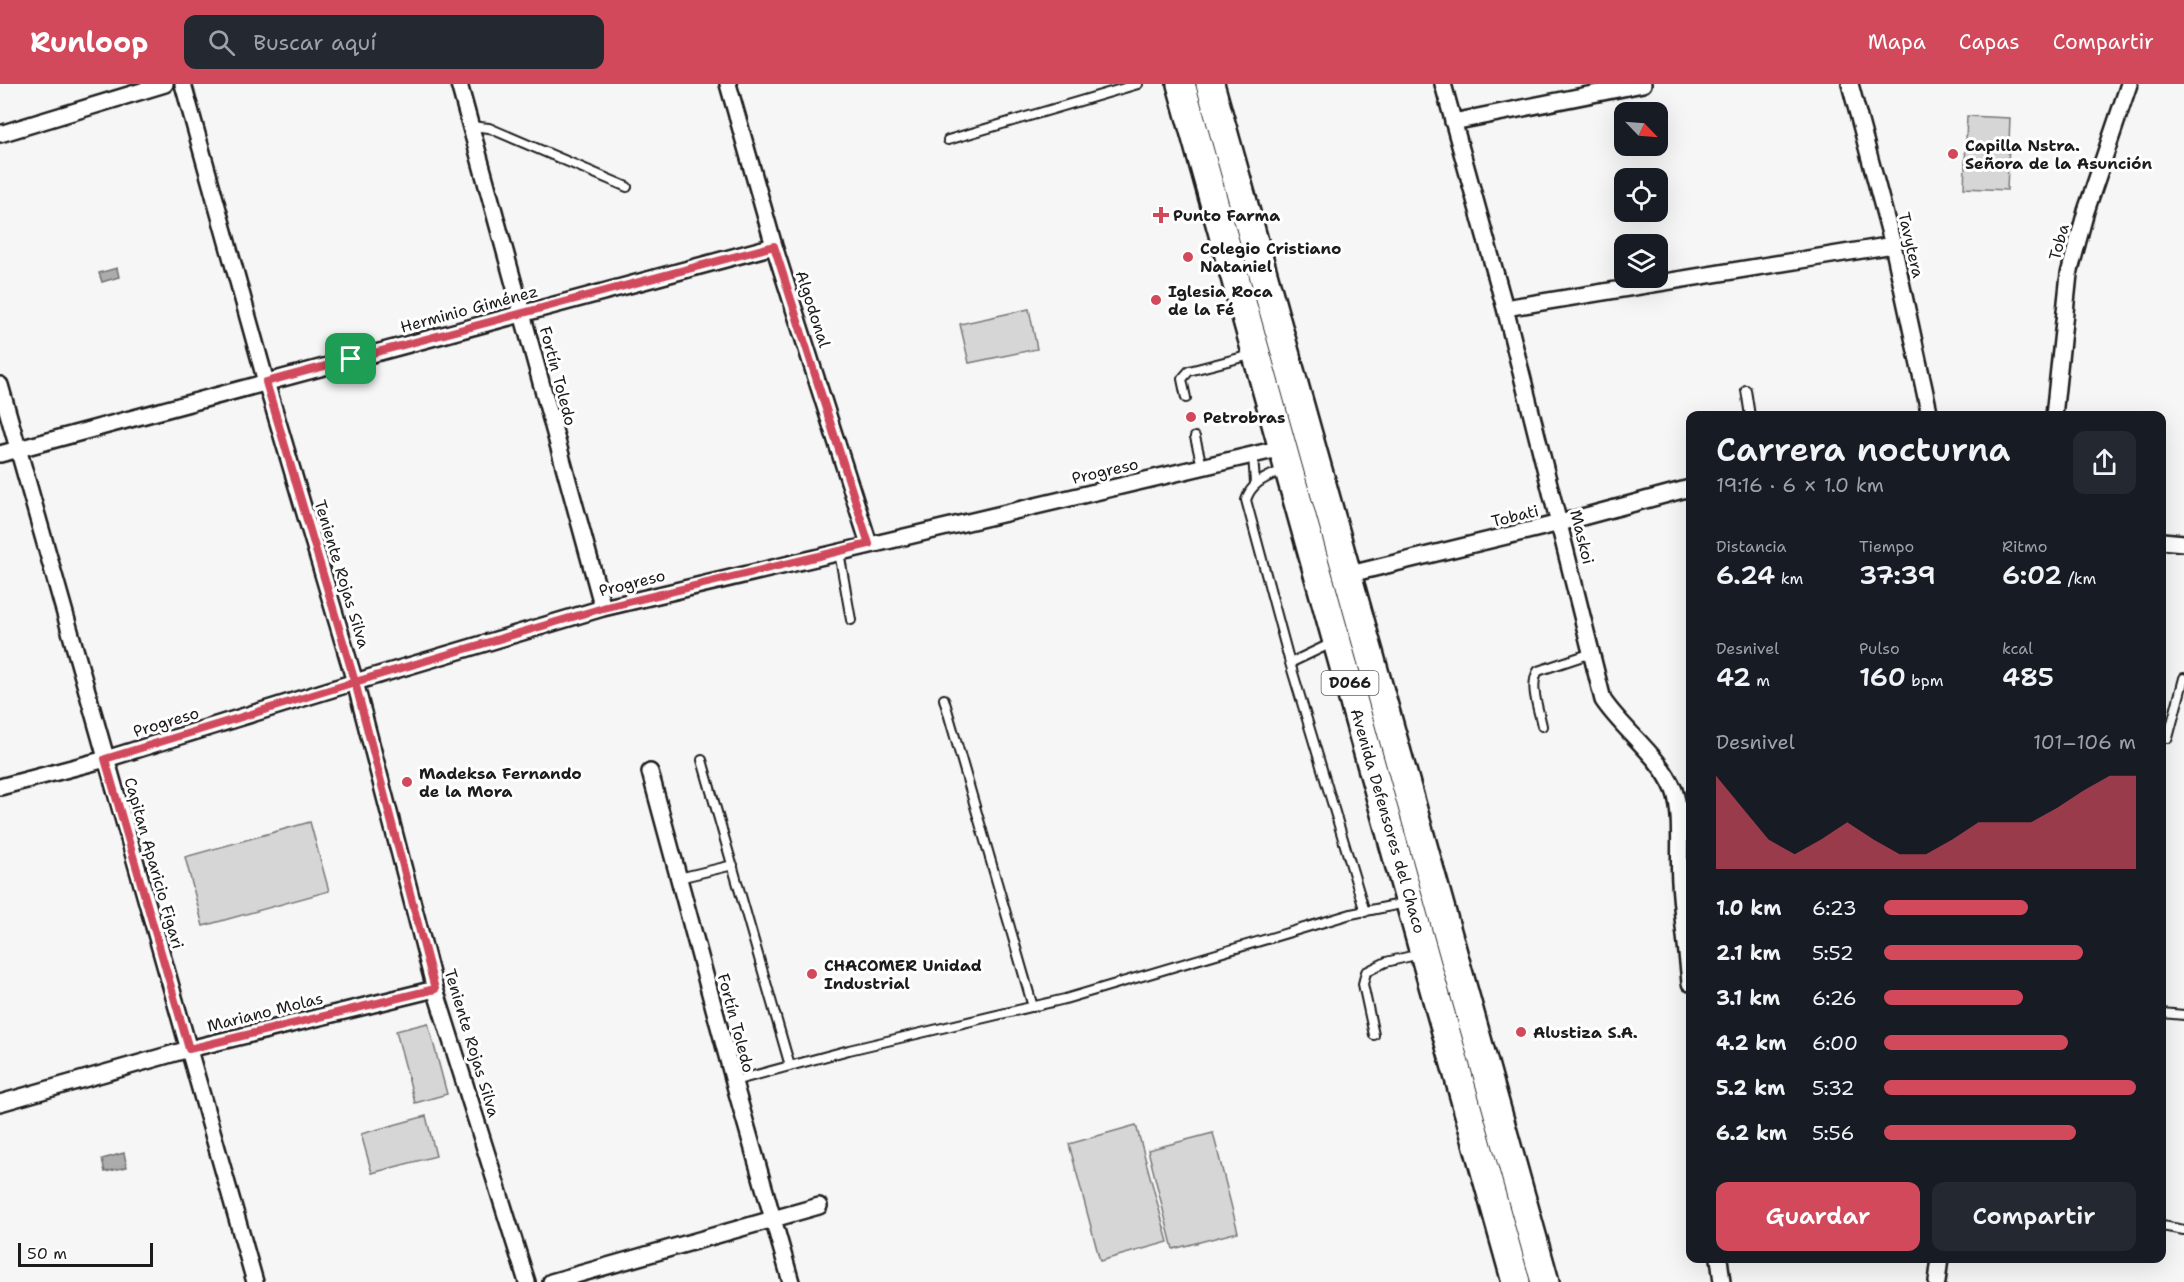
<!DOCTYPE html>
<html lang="es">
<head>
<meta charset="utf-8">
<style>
  body { margin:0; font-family:"Shantell Sans",sans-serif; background:#242831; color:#f1f3f6; height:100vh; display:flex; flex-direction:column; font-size:22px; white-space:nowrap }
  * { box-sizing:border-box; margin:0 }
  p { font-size:20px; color:#9ea1a6 }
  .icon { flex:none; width:33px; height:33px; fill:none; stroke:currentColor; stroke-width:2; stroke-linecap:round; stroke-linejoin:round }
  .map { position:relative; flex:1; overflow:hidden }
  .sheet { position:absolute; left:1686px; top:327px; width:480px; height:852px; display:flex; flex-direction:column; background:#171b24; border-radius:12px; box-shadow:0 6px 24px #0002 }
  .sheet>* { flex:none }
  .needle { width:39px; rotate:115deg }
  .fabs { position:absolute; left:1614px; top:18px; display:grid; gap:12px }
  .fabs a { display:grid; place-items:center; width:54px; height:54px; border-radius:12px; background:#171b24; box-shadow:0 6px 24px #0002; font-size:30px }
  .scale { position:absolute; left:18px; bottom:15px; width:135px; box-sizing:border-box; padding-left:6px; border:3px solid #1c1c1c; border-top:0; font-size:16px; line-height:21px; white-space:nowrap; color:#1c1c1c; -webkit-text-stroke:4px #fff; paint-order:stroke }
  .pin { position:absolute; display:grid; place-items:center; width:51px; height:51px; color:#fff; margin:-26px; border-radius:12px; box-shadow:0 3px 9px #0006 }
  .round { display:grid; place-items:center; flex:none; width:63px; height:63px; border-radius:12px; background:#242831 }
  .overview { display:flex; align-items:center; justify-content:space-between; height:102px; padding:0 30px }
  h1 { font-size:33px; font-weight:600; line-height:45px }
  .figures { display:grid; grid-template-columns:repeat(3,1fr); gap:9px; height:102px; padding:6px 30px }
  .figures div { display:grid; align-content:center }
  .figures b { font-size:26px; font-weight:600 }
  .figures small { font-size:16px; font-weight:400 }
  .figures p { font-size:16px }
  .chart { height:168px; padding:12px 30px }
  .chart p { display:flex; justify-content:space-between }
  .chart svg { width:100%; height:108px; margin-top:6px; fill:#d1495b; opacity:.7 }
  .cta { display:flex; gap:12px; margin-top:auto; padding:12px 30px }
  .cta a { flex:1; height:69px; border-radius:12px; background:#d1495b; color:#fff; font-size:24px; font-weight:600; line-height:69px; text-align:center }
  .cta a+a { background:#242831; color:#f1f3f6 }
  ul { padding:0 30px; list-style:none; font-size:20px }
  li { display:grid; grid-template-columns:96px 72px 1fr; align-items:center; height:45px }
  li i { height:15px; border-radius:8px; background:#d1495b }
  header { display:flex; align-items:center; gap:36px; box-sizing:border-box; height:84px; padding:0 30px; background:#d1495b; color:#fff }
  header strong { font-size:28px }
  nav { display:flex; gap:33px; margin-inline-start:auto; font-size:21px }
  .search { width:420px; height:54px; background:#242831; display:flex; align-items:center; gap:15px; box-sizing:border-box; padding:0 21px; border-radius:12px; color:#9ea1a6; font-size:22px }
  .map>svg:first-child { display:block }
</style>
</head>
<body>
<header>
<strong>Runloop</strong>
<div class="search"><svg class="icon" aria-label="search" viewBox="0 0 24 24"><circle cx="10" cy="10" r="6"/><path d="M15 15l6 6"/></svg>Buscar aquí</div>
<nav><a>Mapa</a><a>Capas</a><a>Compartir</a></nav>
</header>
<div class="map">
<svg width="2184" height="1198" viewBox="0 0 2184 1198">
  <rect width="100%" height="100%" fill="#f6f6f6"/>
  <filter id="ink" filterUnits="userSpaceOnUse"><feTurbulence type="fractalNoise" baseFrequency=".0167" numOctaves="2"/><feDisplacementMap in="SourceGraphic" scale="12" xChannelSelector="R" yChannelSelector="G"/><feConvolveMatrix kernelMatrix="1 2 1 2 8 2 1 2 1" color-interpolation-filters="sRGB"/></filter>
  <g filter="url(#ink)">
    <path fill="#d6d6d6" stroke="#797979" stroke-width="1.5" d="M1967,32L2010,34L2007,106L1964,104Z
      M1029,225L1037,265L969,279L960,240Z
      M310,738L329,807L203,842L185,773Z
      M428,939L447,1010L415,1019L396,947Z
      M426,1032L436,1072L372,1089L361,1050Z
      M1136,1041L1168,1158L1100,1177L1069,1060Z
      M1213,1049L1238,1148L1173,1165L1148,1066Z"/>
    <path fill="#acacac" stroke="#727272" stroke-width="1.5" d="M117,184L119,193L102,198L99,189Z
      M124,1069L127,1083L105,1088L102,1075Z"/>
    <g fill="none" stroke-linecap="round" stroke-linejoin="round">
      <defs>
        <path id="lane" d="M471,42L489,44L627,103
          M948,56L1138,0
          M1746,306L1750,332
          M1186,314L1182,295L1189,287L1251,271
          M1195,353L1202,382
          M1253,371L1255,399
          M1285,385C1268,393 1252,397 1246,416L1290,579L1365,828
          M839,468L851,536
          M1290,579L1332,559
          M944,615L1033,923
          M1542,642C1539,626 1529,602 1538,587L1592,569
          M2168,654L2184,594
          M702,676L790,982
          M679,794L733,781
          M2162,929L2184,931
          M1374,951L1363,900L1366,888L1386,878L1420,870
          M734,997L849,966L1065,915L1351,830L1406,819
          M2162,1142L2184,1146"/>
        <path id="street" d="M183,0L266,298L355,598L435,905L527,1198
          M459,0L603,524
          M728,0L774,162L869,460
          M1443,0L1505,224L1603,616C1623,646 1660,672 1674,706C1683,729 1678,773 1680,798C1682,832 1687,865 1690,899
          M1850,0L1893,161L1930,332
          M1453,38L1643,0
          M0,50L165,0
          M1505,224L1893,161
          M0,301L255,1198
          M2054,332L2069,190L2086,127L2129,0
          M0,370L774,162
          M2162,457L2184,459
          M1346,491L1560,439L1690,404
          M650,688L737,1009L791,1198
          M0,703L106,675L355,598L603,524L1282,364
          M0,1019L189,965L435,905
          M1719,1174L1722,1198
          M551,1198L819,1122
          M1937,1198L1940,1174"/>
        <path id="highway" d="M1181,0L1516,1198
          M1210,0L1545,1198"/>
      </defs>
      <use href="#lane" stroke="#1c1c1c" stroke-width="12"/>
      <use href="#street" stroke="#1c1c1c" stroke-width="20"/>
      <use href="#highway" stroke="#1c1c1c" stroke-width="32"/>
      <use href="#lane" stroke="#fff" stroke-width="8"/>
      <use href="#street" stroke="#fff" stroke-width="15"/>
      <use href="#highway" stroke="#fff" stroke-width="27"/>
    </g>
  </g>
  <g fill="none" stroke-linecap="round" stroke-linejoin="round" filter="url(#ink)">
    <defs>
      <path id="route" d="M351,275L266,298L355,598L105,675L189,965L435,905L355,598L603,524L869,460L774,162L351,275"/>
    </defs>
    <use href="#route" stroke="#fff" stroke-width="12"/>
    <use href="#route" stroke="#d1495b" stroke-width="8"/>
  </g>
  <g fill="#d1495b" stroke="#fff" stroke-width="2">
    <circle cx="1953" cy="70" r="6"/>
    <path d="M1158 122h6v6h6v6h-6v6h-6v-6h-6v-6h6z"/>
    <circle cx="1188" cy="173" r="6"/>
    <circle cx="1156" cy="216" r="6"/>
    <circle cx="1191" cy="333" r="6"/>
    <circle cx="407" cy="698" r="6"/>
    <circle cx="812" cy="890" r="6"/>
    <circle cx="1521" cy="948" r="6"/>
  </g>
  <g text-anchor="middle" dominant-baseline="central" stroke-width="6" stroke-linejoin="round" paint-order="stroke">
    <rect fill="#fff" stroke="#606060" stroke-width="1.5" x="1321.5" y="587" width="57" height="24" rx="4.5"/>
    <g font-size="15" font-weight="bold" fill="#1c1c1c">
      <text x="1350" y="599">D066</text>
    </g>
    <g font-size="16" font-weight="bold" fill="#1c1c1c" stroke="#fff" text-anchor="start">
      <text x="1965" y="61">Capilla Nstra.<tspan x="1965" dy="18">Señora de la Asunción</tspan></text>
      <text x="1173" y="131">Punto Farma</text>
      <text x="1200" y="164">Colegio Cristiano<tspan x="1200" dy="18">Nataniel</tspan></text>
      <text x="1168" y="207">Iglesia Roca<tspan x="1168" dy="18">de la Fé</tspan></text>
      <text x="1203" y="333">Petrobras</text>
      <text x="419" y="689">Madeksa Fernando<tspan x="419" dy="18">de la Mora</tspan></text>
      <text x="824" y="881">CHACOMER Unidad<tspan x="824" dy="18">Industrial</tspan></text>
      <text x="1533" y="948">Alustiza S.A.</text>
    </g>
    <g font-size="16" fill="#1c1c1c" stroke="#fff">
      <text transform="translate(2059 158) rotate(-75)">Toba</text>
      <text transform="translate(1911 161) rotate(77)">Tavytera</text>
      <text transform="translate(469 225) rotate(-15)">Herminio Giménez</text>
      <text transform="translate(813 225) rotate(72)">Algodonal</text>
      <text transform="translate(558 292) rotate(75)">Fortín Toledo</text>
      <text transform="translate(1105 387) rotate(-13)">Progreso</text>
      <text transform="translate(1515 432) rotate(-14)">Tobati</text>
      <text transform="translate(1582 453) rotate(76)">Maskoi</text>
      <text transform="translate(342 490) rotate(73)">Teniente Rojas Silva</text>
      <text transform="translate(632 499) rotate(-14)">Progreso</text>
      <text transform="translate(166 638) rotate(-17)">Progreso</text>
      <text transform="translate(1388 737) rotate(74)">Avenida Defensores del Chaco</text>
      <text transform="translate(154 779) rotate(74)">Capitan Aparicio Figari</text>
      <text transform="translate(265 928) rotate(-14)">Mariano Molas</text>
      <text transform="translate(736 939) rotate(75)">Fortín Toledo</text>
      <text transform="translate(472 959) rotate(73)">Teniente Rojas Silva</text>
    </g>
  </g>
</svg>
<div class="fabs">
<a><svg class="needle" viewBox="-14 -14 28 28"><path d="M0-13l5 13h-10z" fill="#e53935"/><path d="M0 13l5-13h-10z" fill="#9ea1a6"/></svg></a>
<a><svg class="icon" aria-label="locate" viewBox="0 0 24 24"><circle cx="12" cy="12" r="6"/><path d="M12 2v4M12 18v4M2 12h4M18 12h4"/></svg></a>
<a><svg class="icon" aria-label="layers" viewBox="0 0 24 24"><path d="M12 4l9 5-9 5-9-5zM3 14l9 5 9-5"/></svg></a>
</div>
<div class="scale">50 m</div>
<div class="pin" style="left:351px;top:275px;background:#1e9e55"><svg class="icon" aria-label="arrive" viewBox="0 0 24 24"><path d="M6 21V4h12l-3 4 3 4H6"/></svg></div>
<section class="sheet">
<div class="overview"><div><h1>Carrera nocturna</h1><p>19:16 · 6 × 1.0 km</p></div><a class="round"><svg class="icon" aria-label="share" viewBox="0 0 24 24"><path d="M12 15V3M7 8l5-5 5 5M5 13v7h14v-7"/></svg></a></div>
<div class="figures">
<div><p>Distancia</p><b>6.24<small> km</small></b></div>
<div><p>Tiempo</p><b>37:39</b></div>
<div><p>Ritmo</p><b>6:02<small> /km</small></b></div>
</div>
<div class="figures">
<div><p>Desnivel</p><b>42<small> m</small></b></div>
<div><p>Pulso</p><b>160<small> bpm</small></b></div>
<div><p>kcal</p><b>485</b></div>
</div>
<div class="chart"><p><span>Desnivel</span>101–106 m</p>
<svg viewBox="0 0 160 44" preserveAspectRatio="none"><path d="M0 44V6L10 19L20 32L30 38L40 32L50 25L60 32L70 38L80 38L90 32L100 25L110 25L120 25L130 19L140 12L150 6L160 6V44z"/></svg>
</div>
<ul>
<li><b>1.0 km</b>6:23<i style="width:57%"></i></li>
<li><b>2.1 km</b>5:52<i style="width:79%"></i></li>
<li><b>3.1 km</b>6:26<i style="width:55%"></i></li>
<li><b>4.2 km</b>6:00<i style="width:73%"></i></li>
<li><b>5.2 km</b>5:32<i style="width:100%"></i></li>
<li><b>6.2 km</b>5:56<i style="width:76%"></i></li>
</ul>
<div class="cta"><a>Guardar</a><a>Compartir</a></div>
</section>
</div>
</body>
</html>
